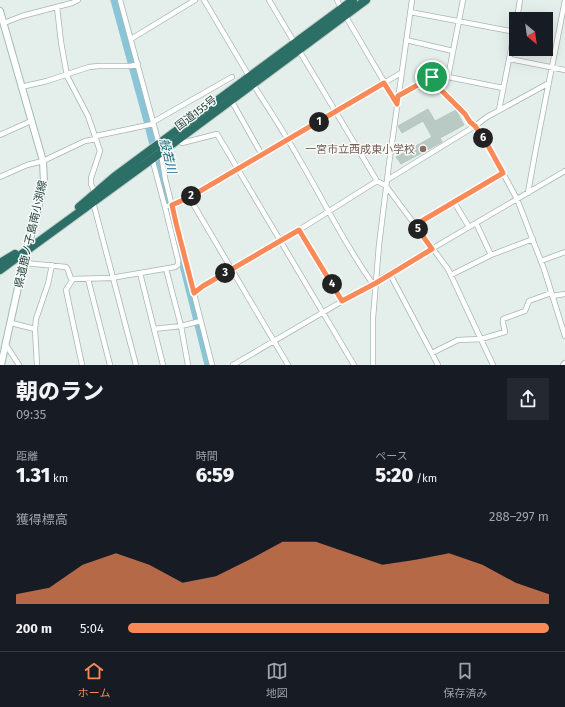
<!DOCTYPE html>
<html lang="ja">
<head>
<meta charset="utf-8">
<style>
  body { margin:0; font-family:"Fira Sans","Noto Sans JP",sans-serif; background:#242831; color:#f1f3f6; height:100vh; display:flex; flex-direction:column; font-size:15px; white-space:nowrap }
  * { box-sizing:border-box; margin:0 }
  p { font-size:13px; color:#9ea1a6 }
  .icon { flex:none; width:22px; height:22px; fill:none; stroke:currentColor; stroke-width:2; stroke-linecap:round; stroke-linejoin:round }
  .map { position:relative; height:365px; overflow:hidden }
  .details { display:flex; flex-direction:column; background:#171b24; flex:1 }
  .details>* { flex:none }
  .needle { width:26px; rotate:151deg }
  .tools { position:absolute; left:509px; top:12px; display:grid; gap:8px }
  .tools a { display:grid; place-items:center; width:44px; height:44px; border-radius:0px; background:#171b24; box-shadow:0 4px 16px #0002; font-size:20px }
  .pin { position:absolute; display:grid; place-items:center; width:34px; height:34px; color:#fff; margin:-17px; border:2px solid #fff; border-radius:50%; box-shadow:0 1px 4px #0007 }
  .km { position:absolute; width:20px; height:20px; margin:-10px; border-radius:50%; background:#222; color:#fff; font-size:11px; line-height:20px; text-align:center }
  .round { display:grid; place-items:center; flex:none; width:42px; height:42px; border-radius:0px; background:#242831 }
  .overview { display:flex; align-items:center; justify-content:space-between; height:68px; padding:0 16px }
  h1 { font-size:22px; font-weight:800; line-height:30px }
  .metrics { display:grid; grid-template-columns:repeat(3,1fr); gap:6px; height:68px; padding:4px 16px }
  .metrics div { display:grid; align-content:center }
  .metrics b { font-size:20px; font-weight:800 }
  .metrics small { font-size:11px; font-weight:400 }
  .metrics p { font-size:11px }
  .chart { height:112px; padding:8px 16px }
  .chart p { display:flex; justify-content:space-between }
  .chart svg { width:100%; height:72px; margin-top:4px; fill:#f98a57; opacity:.7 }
  ul { padding:0 16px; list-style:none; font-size:13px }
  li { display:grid; grid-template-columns:64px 48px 1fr; align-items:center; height:30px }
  li i { height:10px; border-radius:5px; background:#f98a57 }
  .menu { display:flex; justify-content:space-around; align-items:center; height:56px; border-top:1px solid #363941; background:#171b24; font-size:11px; color:#9ea1a6 }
  .menu a { display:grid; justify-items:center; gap:2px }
  .menu .selected { color:#f98a57 }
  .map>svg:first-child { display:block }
</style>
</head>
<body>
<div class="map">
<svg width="565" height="365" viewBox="0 0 565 365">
  <rect width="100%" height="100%" fill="#e4eeea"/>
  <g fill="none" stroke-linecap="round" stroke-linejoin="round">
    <path stroke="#89c5d6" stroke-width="9" d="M115,0L148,121L209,365"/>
  </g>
  <path fill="#b9c9c4" stroke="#b6c8c2" d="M428,109L435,121L456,110L464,125L440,138L442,142L401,164L396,157L432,137L423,121L402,133L398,126Z"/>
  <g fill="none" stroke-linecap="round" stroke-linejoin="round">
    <defs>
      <path id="street" d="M120,0L159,144
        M204,0L249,76
        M269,0L377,181L386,186L448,269L493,365
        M337,0L341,8
        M463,0L448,77L503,88
        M57,7L61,42L67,76L88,116L100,151L91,178V184L95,193
        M410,12L515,32
        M345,15L397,104
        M517,19L520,0
        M4,23L22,16L72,3L78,0
        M131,39L195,0
        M406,40L453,51
        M510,59L565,70
        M253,84C268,108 284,132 298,157C323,199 344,244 373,284
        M21,87L47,81L89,67L99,66H131L138,64
        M398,96L432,77L439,88L465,114L470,122L475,126L486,142L517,199L544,269L565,336
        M231,100L262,155
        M499,110L516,24
        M153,122L232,77
        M0,135L31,121
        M96,136L153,124
        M182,143L217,134L354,365
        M161,153L165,178L176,223L212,365
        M0,177L27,165L43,161L85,141L96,139
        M387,180L475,126L487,117L549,83
        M528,193C539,128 553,64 565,0
        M189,197L288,365
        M93,202L136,365
        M454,202L469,227
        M165,207L189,197L401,73
        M476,223L491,255
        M415,225L503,173
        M299,230L319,262L342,301
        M541,261L565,252
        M25,263L66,267L68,270L71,279L111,278L175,267L178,265V260L165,207L152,158
        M166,269L181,326L188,365
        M140,273L163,365
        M390,274L438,365
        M451,275L491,255L533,239
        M73,279L66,290L82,365
        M88,279L110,365
        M194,293L203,286L299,230L377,181
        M552,296L565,294
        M11,323L35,329
        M154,329L181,326L201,321
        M6,345L19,365
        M432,353L458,340L481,339L505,332L503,323V319L525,311L529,301L551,293
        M37,365L35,329L36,319L48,284L52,265
        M233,365L565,171
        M373,365V318L379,245L389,164L412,0"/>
      <path id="secondary" d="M0,11L43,161L44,183L33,229L26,251L1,365
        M564,365L565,364"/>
      <path id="highway" d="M79,207L114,177L353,0
        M0,263L15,254
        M0,270L152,159L366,0"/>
    </defs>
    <use href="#street" stroke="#a6b7b2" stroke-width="6"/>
    <use href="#secondary" stroke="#a1bbb4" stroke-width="8"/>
    <use href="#highway" stroke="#c1cac8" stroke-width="10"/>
    <use href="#street" stroke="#fff" stroke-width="4.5"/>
    <use href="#secondary" stroke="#fff" stroke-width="6"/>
    <use href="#highway" stroke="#2c6f66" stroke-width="8"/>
  </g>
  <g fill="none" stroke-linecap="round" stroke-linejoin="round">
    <defs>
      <path id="route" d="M432,77L439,88L465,114L470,122L475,126L486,142L503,173L415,225L432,249L376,283L342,301L299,230L203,286L194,293L176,223L172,205L190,197L384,83L397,104L398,96Z"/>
    </defs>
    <use href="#route" stroke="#fff" stroke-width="8"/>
    <use href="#route" stroke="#f98a57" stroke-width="5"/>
  </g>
  <circle fill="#8d6e63" stroke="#f5faf8" stroke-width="1.5" cx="423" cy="149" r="4"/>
  <g text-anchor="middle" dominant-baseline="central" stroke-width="3" stroke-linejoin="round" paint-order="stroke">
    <g font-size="11" fill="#22413b" stroke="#f5faf8">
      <text transform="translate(196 113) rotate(-37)">国道155号</text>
      <text transform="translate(31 234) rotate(-77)">県道鹿ノ子島南小渕線</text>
    </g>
    <g font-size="11" fill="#785e54" stroke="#f5faf8" text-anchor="end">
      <text x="415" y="149">一宮市立西成東小学校</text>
    </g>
    <g font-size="12" font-style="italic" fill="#186881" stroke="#f5faf8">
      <text transform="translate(168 156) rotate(76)">般若川</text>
    </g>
  </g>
</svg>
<div class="tools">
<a><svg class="needle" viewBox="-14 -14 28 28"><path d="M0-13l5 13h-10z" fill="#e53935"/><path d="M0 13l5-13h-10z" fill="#9ea1a6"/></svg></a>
</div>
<div class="pin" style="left:432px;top:77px;background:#1e9e55"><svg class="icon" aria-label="arrive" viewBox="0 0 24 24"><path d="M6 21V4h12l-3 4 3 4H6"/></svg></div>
<b class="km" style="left:319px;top:122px">1</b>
<b class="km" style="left:191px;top:196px">2</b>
<b class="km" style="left:225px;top:273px">3</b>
<b class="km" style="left:332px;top:284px">4</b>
<b class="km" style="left:418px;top:229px">5</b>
<b class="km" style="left:483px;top:138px">6</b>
</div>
<section class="details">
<div class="overview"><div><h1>朝のラン</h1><p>09:35</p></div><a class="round"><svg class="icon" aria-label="share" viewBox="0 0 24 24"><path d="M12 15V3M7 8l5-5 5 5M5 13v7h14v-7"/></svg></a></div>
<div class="metrics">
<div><p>距離</p><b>1.31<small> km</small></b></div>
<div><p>時間</p><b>6:59</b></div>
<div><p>ペース</p><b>5:20<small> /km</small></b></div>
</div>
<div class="chart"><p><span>獲得標高</span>288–297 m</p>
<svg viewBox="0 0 160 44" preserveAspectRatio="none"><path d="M0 44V38L10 34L20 20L30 13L40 20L50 31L60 27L70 17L80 6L90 6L100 13L110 20L120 17L130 13L140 20L150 31L160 38V44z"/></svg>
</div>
<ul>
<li><b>200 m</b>5:04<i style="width:100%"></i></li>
</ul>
</section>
<nav class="menu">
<a class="selected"><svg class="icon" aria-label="home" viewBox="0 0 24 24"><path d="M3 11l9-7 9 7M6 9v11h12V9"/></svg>ホーム</a>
<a><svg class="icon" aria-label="map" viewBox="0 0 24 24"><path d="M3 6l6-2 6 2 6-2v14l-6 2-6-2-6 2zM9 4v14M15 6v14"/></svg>地図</a>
<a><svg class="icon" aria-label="saved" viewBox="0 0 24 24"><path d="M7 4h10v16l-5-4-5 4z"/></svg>保存済み</a>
</nav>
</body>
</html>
